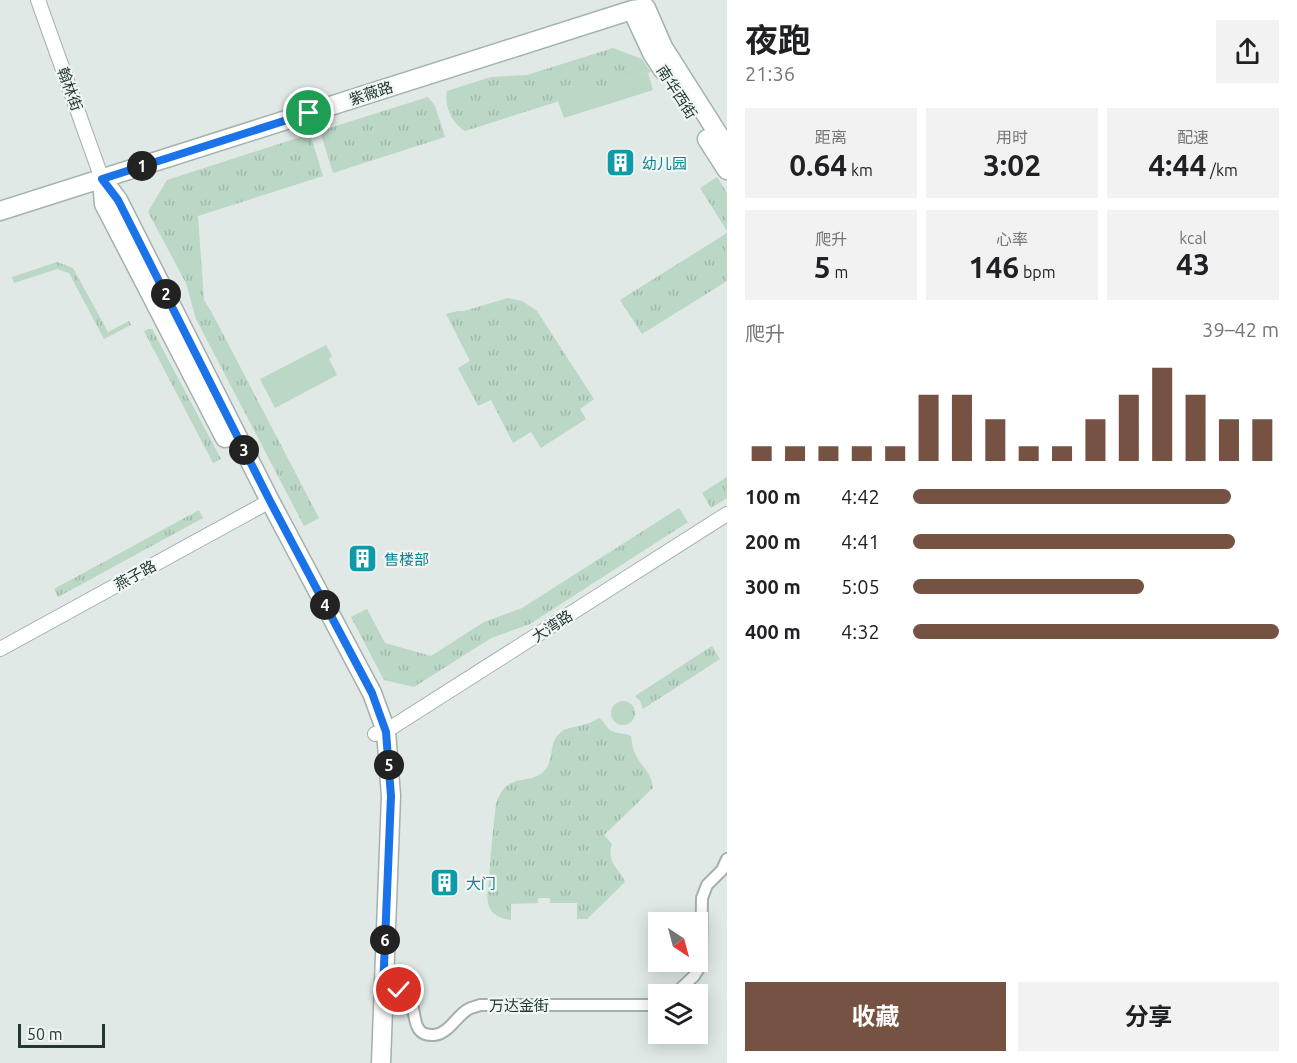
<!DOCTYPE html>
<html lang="zh">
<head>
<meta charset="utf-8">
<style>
  body { margin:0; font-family:Ubuntu,"Noto Sans SC",sans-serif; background:#f2f2f2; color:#202124; height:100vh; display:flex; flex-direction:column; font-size:22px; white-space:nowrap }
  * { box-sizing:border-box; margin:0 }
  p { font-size:20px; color:#757577 }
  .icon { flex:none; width:33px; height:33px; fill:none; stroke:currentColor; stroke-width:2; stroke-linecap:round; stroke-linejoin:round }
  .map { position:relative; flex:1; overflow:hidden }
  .side { display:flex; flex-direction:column; background:#fff; width:570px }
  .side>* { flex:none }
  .needle { width:39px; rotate:144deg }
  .controls { position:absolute; left:648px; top:912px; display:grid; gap:12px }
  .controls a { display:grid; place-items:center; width:60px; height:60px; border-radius:0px; background:#fff; box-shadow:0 3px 15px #0003; font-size:30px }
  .scale { position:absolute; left:18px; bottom:15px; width:87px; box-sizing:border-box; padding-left:6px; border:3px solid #233733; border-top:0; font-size:16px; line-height:21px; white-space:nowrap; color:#233733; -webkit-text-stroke:4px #f0f6f3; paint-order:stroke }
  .pin { position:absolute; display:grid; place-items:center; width:51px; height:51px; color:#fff; margin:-26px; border:3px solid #fff; border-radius:50%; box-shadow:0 2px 6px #0007 }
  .km { position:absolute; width:30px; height:30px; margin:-15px; border-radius:50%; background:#222; color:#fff; font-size:16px; line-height:30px; text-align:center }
  .round { display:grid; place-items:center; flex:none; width:63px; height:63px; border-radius:0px; background:#f2f2f2 }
  .overview { display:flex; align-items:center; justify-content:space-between; height:102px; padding:0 18px }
  h1 { font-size:33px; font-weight:700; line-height:45px }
  .metrics { display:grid; grid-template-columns:repeat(3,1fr); gap:9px; height:102px; padding:6px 18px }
  .metrics div { display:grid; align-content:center; border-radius:0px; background:#f2f2f2; text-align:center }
  .metrics b { font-size:30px; font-weight:700 }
  .metrics small { font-size:16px; font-weight:400 }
  .metrics p { font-size:16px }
  .chart { height:168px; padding:12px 18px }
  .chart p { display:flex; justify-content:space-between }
  .chart svg { width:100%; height:108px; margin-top:6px; stroke:#765242; stroke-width:6 }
  .primary-button { display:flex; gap:12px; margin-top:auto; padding:12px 18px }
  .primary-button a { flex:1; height:69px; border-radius:0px; background:#765242; color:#fff; font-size:24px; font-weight:700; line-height:69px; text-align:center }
  .primary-button a+a { background:#f2f2f2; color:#202124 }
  ul { padding:0 18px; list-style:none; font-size:20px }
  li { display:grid; grid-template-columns:96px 72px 1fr; align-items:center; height:45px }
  li i { height:15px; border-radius:8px; background:#765242 }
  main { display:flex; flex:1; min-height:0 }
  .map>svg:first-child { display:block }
</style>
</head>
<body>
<main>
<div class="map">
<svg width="727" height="1063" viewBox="0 0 727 1063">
  <defs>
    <pattern id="grass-tufts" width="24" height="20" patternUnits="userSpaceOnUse" patternTransform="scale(1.5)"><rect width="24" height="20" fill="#bbd7c5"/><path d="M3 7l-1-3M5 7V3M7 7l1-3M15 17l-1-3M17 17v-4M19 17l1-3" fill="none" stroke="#a0b9aa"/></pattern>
  </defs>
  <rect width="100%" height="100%" fill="#e0e9e5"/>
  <path fill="url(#grass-tufts)" d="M613,48L642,59L651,72L465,131C452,123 444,106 447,91L491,77L527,75Z
    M428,97L435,106L445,137L333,173L320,131Z
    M310,134L323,176L198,216L204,300L212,313L319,518L304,526L196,319L186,283L148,212L167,180Z
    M717,177L727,193V231L700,188Z
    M727,233V281L642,334L620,300Z
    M57,262L73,268L108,332L129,321L131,325L104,339L69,273L57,269L14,283L12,277Z
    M508,298L522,301L537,311L594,399L580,409L586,419L541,448L531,432L513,443L491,400L478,406L458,368L470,361L446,314L458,311H464Z
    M148,329H152L221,459L213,463L144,331Z
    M727,477V498L711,508L702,493Z
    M679,508L688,522L530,624L491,638L414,687L384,680L351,617L367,609L385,643L431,656L484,622L522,608Z
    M199,510L203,518L58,597L54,589Z
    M712,646L720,659L643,709L640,701L635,696Z
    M611 713a12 12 0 1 1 24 0a12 12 0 1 1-24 0Z
    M599,718C604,721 605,726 610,730C617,734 624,733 631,736C632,741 632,746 634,751C639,765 652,772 653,788L604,835L612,844C606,864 619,867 625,882L587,919H577V903H550V898H538V903L511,904V920C501,919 492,915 489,906C486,898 488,890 489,882C490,856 493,830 496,804C507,770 528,787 544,771C555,760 548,743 560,733C567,726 577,728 586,724C591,723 594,720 599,718Z"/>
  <path fill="#bbd7c5" d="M648,73L653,90L564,118L558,101Z
    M326,345L332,356L329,359L337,375L275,408L260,379Z"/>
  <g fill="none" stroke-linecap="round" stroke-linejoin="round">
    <defs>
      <path id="pedestrian" d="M383,989C389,990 396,989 402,991C422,1000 405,1037 434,1035C448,1034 456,1017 467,1010C471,1007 475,1007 480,1005H658
        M675,994L694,976L701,965L702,898L707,885L722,870L727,859"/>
      <path id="minor" d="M38,0L102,179
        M0,649L270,501
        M375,734L386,731L727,514"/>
      <path id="tertiary" d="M102,179L118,200L270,501L372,693L386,731L391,796L381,1063
        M102,179L104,204L225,438"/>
      <path id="secondary" d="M632,10L652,53L663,70
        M707,139L727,170
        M0,211L632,10L646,8L663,47L727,148"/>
    </defs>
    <use href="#pedestrian" stroke="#a4b0ac" stroke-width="14"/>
    <use href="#minor" stroke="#a4b0ac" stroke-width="16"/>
    <use href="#tertiary" stroke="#a4b0ac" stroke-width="21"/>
    <use href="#secondary" stroke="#a1b3ae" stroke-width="21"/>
    <use href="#pedestrian" stroke="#fff" stroke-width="10"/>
    <use href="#minor" stroke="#fff" stroke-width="14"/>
    <use href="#tertiary" stroke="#fff" stroke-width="18"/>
    <use href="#secondary" stroke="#fff" stroke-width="18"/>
  </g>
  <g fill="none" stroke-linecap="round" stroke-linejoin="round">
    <defs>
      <path id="route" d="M309,113L102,179L118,200L270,501L372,693L386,732L391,796L383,990H399"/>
    </defs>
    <use href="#route" stroke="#fff" stroke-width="12"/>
    <use href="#route" stroke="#1a73e8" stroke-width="8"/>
  </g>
  <defs>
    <symbol id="building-square" viewBox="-11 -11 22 22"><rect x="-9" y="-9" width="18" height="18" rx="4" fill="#0f9aa8" stroke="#f0f6f3"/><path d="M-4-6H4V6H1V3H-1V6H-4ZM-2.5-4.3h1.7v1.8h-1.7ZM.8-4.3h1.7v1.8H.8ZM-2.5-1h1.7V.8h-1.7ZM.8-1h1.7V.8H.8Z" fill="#fff"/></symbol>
  </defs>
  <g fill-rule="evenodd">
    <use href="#building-square" x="604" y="146" width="33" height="33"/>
    <use href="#building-square" x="346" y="542" width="33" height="33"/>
    <use href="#building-square" x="428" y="866" width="33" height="33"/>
  </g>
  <g text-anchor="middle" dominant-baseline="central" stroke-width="4.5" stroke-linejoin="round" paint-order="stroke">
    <g font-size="15" fill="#233733" stroke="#f0f6f3">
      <text transform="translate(70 89) rotate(70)">翰林街</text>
      <text transform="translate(677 92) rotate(57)">南华西街</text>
      <text transform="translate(371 93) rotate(-18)">紫薇路</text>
      <text transform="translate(135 575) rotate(-29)">燕子路</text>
      <text transform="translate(552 626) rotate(-33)">大湾路</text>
      <text x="519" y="1005">万达金街</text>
    </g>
    <g font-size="15" fill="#0d838f" stroke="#f0f6f3" text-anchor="start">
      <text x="642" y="163">幼儿园</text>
      <text x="384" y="559">售楼部</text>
      <text x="466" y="883">大门</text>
    </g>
  </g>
</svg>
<div class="controls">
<a><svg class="needle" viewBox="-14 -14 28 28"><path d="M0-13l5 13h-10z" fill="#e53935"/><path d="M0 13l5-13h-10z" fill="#757577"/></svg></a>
<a><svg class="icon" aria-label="layers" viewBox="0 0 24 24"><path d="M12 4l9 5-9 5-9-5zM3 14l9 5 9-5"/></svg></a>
</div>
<div class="scale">50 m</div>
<div class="pin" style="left:309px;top:113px;background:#1e9e55"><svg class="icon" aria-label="arrive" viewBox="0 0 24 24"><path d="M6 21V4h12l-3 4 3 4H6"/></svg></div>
<div class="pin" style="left:399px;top:990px;background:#d93025"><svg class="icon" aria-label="check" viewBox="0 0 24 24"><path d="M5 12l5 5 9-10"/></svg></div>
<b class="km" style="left:142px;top:166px">1</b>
<b class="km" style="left:166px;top:294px">2</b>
<b class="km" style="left:244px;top:450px">3</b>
<b class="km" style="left:325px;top:605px">4</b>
<b class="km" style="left:389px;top:765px">5</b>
<b class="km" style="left:385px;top:940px">6</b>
</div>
<section class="side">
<div class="overview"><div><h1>夜跑</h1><p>21:36</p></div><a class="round"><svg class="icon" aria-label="share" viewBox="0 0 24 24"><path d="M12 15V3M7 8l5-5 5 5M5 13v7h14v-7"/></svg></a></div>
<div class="metrics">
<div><p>距离</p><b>0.64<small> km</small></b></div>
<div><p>用时</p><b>3:02</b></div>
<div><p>配速</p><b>4:44<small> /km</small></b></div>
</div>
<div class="metrics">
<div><p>爬升</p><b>5<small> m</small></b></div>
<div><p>心率</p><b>146<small> bpm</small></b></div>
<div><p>kcal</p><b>43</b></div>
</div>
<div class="chart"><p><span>爬升</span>39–42 m</p>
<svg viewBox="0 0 160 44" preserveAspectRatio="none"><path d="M5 44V38M15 44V38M25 44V38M35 44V38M45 44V38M55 44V17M65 44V17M75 44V27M85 44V38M95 44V38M105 44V27M115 44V17M125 44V6M135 44V17M145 44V27M155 44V27"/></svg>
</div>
<ul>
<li><b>100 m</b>4:42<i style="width:87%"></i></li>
<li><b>200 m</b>4:41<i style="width:88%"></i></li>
<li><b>300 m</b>5:05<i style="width:63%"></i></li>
<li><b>400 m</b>4:32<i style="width:100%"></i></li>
</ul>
<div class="primary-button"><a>收藏</a><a>分享</a></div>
</section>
</main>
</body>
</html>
